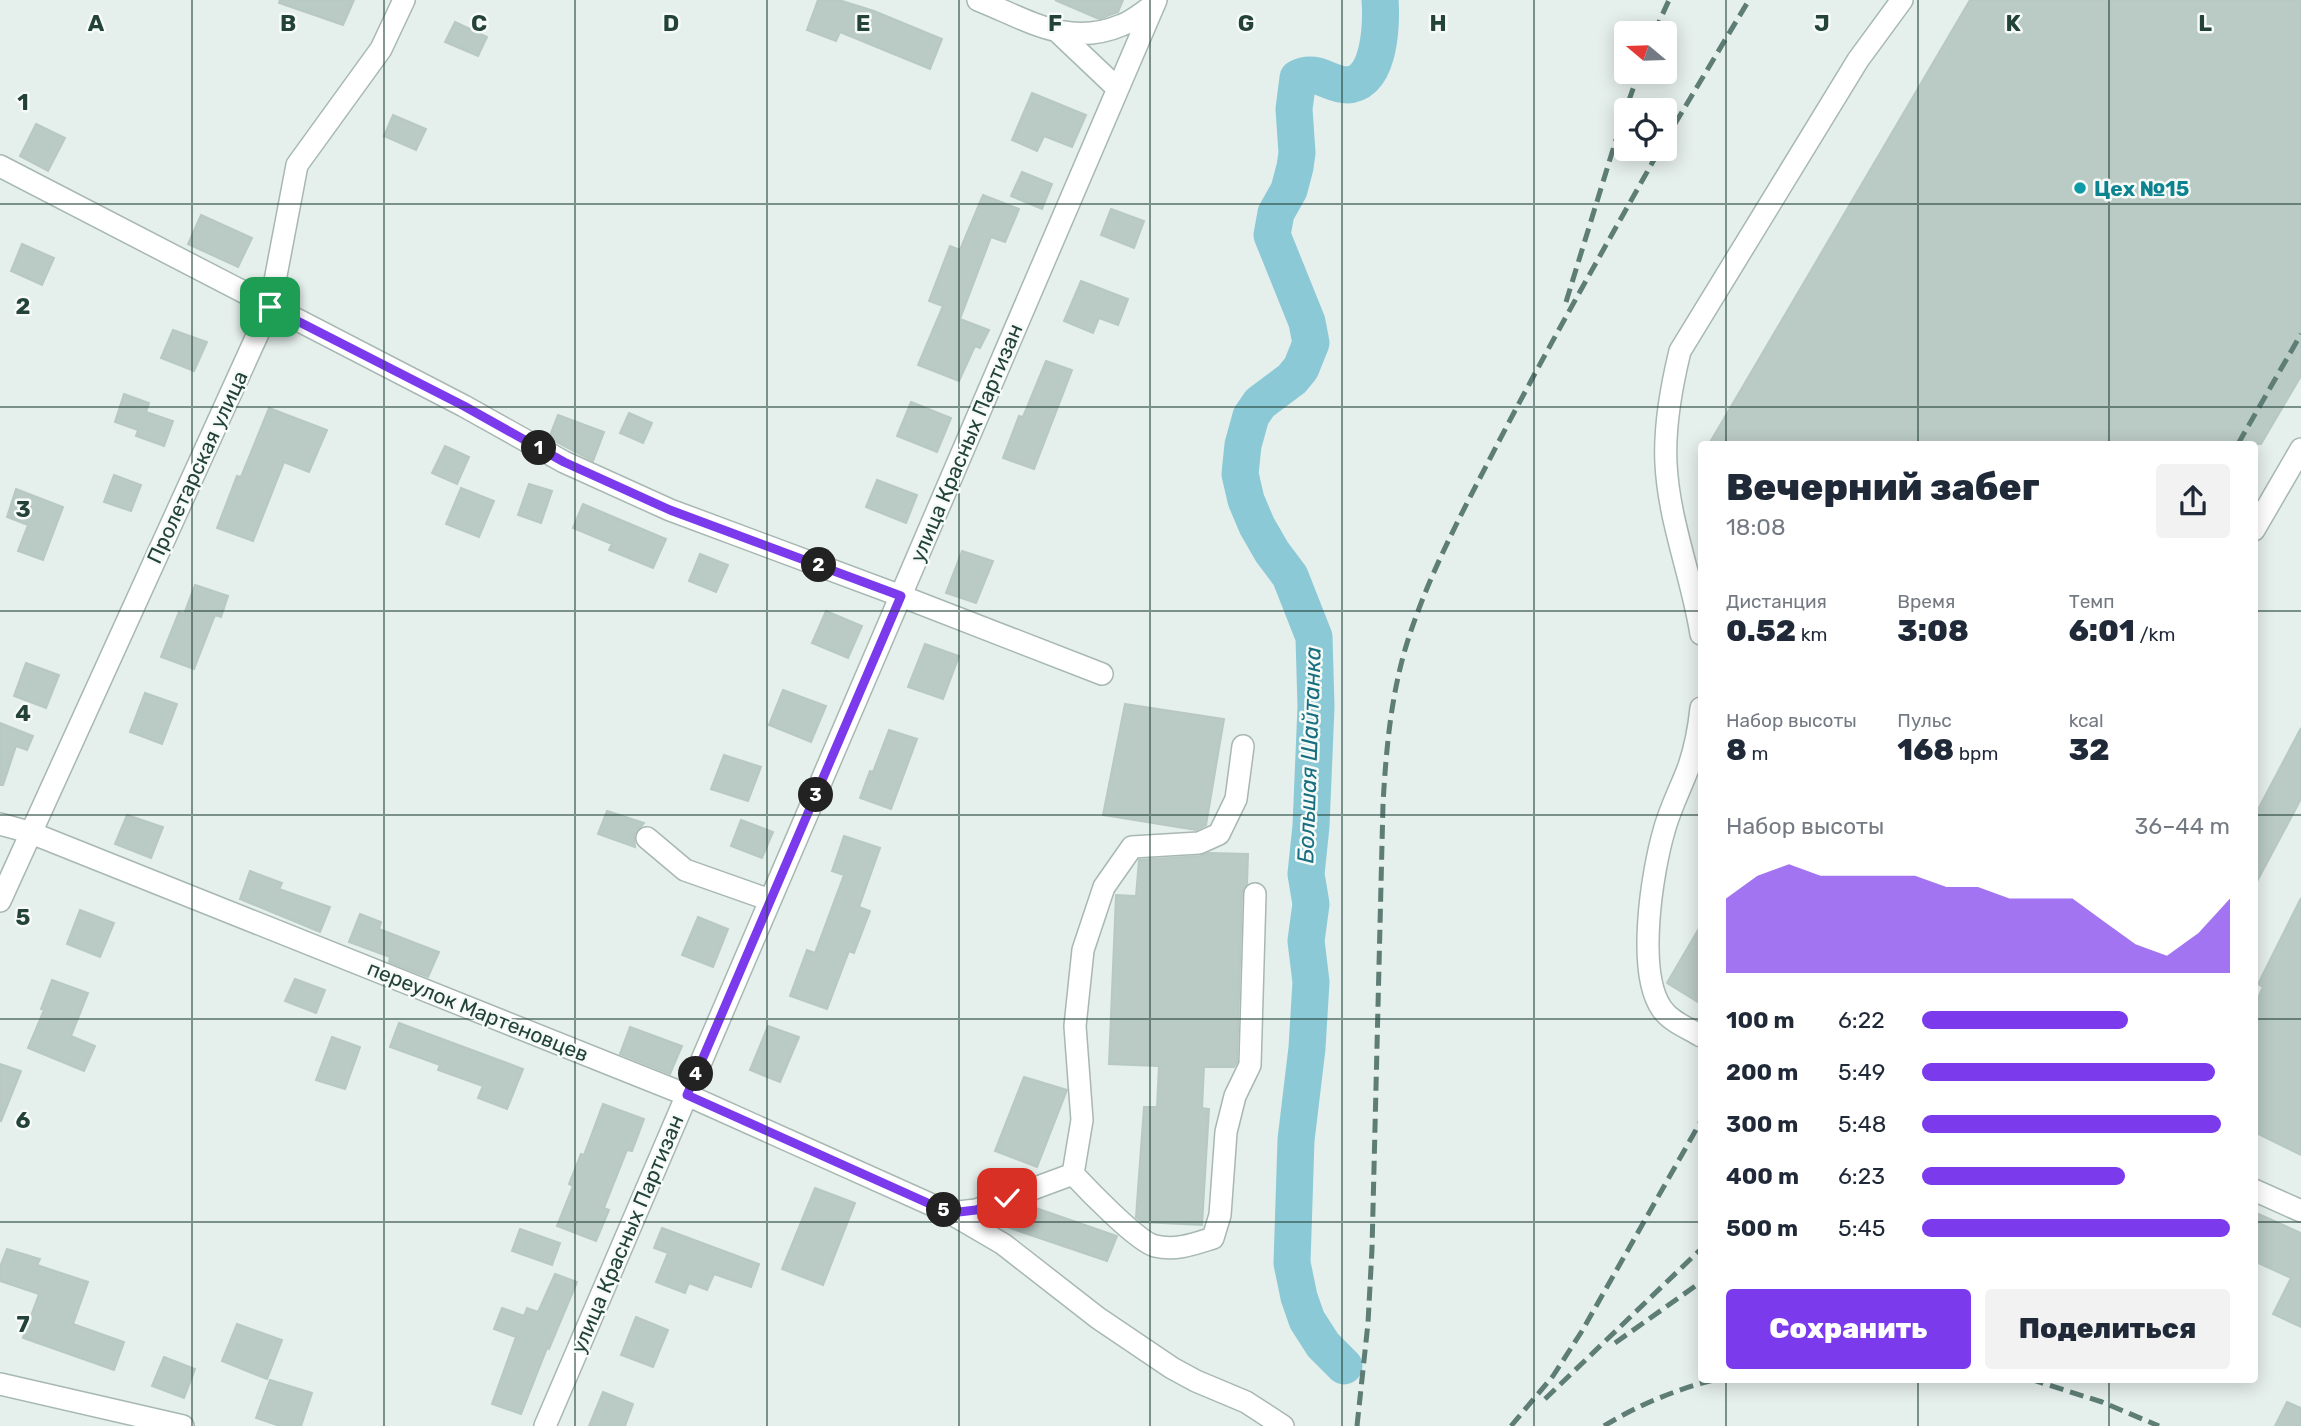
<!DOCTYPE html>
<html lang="ru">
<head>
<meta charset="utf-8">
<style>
  body { margin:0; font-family:Rubik,sans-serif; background:#f2f2f3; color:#1f2937; height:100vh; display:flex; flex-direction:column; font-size:26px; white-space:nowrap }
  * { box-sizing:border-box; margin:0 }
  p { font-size:23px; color:#747a83 }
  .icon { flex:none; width:38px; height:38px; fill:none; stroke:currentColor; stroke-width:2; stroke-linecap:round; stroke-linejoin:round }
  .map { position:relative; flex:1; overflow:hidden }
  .sheet { position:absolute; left:1698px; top:441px; width:560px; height:942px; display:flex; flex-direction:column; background:#fff; border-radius:7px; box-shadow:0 4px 18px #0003 }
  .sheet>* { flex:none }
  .needle { width:46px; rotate:289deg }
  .controls { position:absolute; left:1614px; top:21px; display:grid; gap:14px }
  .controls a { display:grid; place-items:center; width:63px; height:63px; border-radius:7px; background:#fff; box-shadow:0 4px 18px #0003; font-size:35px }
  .pin { position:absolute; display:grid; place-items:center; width:60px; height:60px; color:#fff; margin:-30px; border-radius:14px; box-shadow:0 4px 10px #0006 }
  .km { position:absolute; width:35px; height:35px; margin:-18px; border-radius:50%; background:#222; color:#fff; font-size:19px; line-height:35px; text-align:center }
  .round { display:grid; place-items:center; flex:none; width:74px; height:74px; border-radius:7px; background:#f2f2f3 }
  .head { display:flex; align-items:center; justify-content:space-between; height:119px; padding:0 28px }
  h1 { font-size:38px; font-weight:800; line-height:52px }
  .figures { display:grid; grid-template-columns:repeat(3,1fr); gap:10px; height:119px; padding:7px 28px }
  .figures div { display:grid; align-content:center }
  .figures b { font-size:30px; font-weight:800 }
  .figures small { font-size:19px; font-weight:400 }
  .figures p { font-size:19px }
  .chart { height:196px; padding:14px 28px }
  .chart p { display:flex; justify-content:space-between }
  .chart svg { width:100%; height:126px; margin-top:7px; fill:#7c3aed; opacity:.7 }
  .button { display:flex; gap:14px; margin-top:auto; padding:14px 28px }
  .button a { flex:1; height:80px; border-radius:7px; background:#7c3aed; color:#fff; font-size:28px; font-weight:800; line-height:80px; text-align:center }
  .button a+a { background:#f2f2f3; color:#1f2937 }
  ul { padding:0 28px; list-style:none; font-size:23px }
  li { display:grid; grid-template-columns:112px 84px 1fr; align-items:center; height:52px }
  li i { height:18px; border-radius:9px; background:#7c3aed }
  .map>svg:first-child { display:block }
</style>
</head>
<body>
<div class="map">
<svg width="2301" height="1426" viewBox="0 0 2301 1426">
  <rect width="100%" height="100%" fill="#e5efeb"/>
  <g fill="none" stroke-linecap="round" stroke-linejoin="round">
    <path stroke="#8bc9d6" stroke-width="37" d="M1344,1366L1323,1345L1307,1320L1299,1297L1292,1263L1296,1140L1307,1048L1311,982L1306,941L1311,904L1306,874L1311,826L1316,707L1314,637L1290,576L1272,552L1257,526L1246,500L1240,474L1243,445L1251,416L1260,403L1292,379L1301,368L1311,343L1307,322L1272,235L1276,213L1289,190L1295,167L1297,153L1294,109L1298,78C1314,70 1324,80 1340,84C1380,93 1382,24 1380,0"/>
  </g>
  <path fill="#bacac4" stroke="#b7c9c2" stroke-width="2" d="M280,0H354L343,25L279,3Z
    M818,0H839L874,11L942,39L930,69L840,32L836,41L807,30Z
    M1055,0H1123L1118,12L1099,19Z
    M1970,0H2301V376L2261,444H1709Z
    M455,22L487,37L478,56L445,42Z
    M1032,93L1086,115L1072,147L1044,136L1037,151L1012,140Z
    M393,115L426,129L416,150L384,136Z
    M36,124L65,138L48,171L20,156Z
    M1022,172L1052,184L1042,209L1011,196Z
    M983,195L1019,209L1005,242L991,237L960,319L989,330L980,348L975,346L959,381L918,365L943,306L929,301L950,246L960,250Z
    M1111,209L1144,221L1134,248L1101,235Z
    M201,215L252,238L238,267L188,244Z
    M22,244L54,258L42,285L11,271Z
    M1081,281L1128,299L1118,325L1099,318L1093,333L1064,321Z
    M173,330L207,342L194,371L161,358Z
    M1046,361L1072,370L1034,469L1003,458L1019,416L1023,417Z
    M124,394L149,403L146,412L173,421L164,446L136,436L138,430L115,422Z
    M911,402L951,418L937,452L897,436Z
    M269,408L327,430L309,472L284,462L253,541L217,528L237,476L241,477Z
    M629,413L652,423L643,443L620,433Z
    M558,415L604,432L593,461L549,438Z
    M445,446L469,457L457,484L432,473Z
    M114,475L141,485L131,511L104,502Z
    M877,480L917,495L906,523L866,507Z
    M529,484L552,491L541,523L518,515Z
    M461,488L494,501L479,537L446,524Z
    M16,489L63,507L43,560L18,551L28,525L7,517Z
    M583,504L666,539L653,568L609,550L612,544L573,528Z
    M962,551L993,561L976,603L946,593Z
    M700,554L728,565L716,592L689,581Z
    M195,585L228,596L221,617L215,615L194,669L161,657L179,612L184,614Z
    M826,611L862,626L848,658L812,643Z
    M925,644L959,656L943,699L908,687Z
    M26,663L59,675L46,708L14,696Z
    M783,690L826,706L811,742L769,725Z
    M145,693L177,704L162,744L130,732Z
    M1125,704L1224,719L1206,825L1196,830L1103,815Z
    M0,723L33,736L27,750L16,746L3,785H0Z
    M2301,728V799L2254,887V817Z
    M889,730L917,739L891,809L860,798L870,771L873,772Z
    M724,755L761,767L748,801L711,789Z
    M607,811L644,823L634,835L635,847L598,834Z
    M127,815L163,827L151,858L115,844Z
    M741,820L773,832L762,858L731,846Z
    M844,836L880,848L859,907L870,911L854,953L849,951L827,1009L790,996L807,950L815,953L844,875L832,871Z
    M1209,853L1248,854L1247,884L1242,894L1237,1062L1234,1067H1204L1202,1108L1209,1109L1202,1225L1142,1222L1136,1217L1144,1107H1157L1159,1066L1109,1064L1116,895L1136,896L1139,860L1200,856Z
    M250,871L282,883L279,889L330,907L320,932L240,899Z
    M2301,898V1155L2254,1132V1007L2263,987L2258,984Z
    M80,910L114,923L100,957L67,944Z
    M360,914L381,922L379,929L439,952L428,977L389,962L390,957L349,942Z
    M698,917L728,929L713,967L682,955Z
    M1701,925V1004L1667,983Z
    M295,979L325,990L316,1013L285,1001Z
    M52,980L88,993L71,1036L95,1046L84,1071L28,1048L44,1010L41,1009Z
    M399,1023L523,1069L507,1109L478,1098L483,1086L438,1070L440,1065L390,1047Z
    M768,1026L799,1037L780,1082L750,1070Z
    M630,1027L682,1046L670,1074L620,1054Z
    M332,1037L360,1047L345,1089L316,1080Z
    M0,1064L21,1071L1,1121L0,1120Z
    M1024,1077L1067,1090L1037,1167L995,1151Z
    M603,1104L644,1119L632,1151L627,1150L604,1208L609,1210L596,1241L557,1226L573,1186L569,1184L581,1154L584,1155Z
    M815,1188L855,1203L823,1285L782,1269Z
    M1027,1205L1117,1236L1107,1261L1004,1226L1009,1212Z
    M2254,1212L2301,1233V1327L2273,1314L2291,1278L2254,1261Z
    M662,1228L759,1264L751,1287L714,1274L707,1290L689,1283L685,1293L656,1282L668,1253L654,1248Z
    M520,1229L560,1243L552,1265L512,1251Z
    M7,1249L40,1259L37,1265L88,1282L73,1324L124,1342L114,1370L23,1338L39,1294L0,1281V1267Z
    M555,1274L577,1282L549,1349L547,1348L521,1414L492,1404L516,1337L494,1329L502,1308L524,1316L527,1308L538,1312Z
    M636,1317L668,1330L653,1367L621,1355Z
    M237,1324L282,1340L267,1379L222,1361Z
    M164,1357L195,1369L184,1398L152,1386Z
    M270,1380L312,1393L301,1426H280L256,1418Z
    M603,1392L633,1404L625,1426H589Z
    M2287,1402L2301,1408V1426H2275Z"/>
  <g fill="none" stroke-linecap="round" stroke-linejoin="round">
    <defs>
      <path id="minor" d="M978,0C1028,20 1068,48 1122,25C1133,21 1144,11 1154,5
        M1059,33L1117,88
        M0,166L464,406L564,462L670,510L901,596L1102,674
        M2254,530L2301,449
        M1701,634C1692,577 1669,522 1666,464C1664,426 1671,388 1680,351L1858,60L1902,0
        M1701,708C1699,728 1695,748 1689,766C1681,788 1670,808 1664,831C1652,872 1636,973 1662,1009C1671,1022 1688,1028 1701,1036
        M0,824L29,832L687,1095L950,1213L1003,1244L1098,1318L1172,1368L1196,1381L1246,1402L1283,1426
        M647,838L685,870L770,900
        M0,901L270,307L297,165L381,49L404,0
        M1073,1174C1087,1189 1138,1242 1155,1246C1176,1251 1194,1244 1213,1238L1220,1215L1226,1132L1235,1096L1250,1065L1255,894
        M2254,1190L2301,1211
        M950,1213L976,1210L1073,1174L1082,1120L1075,1026L1083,950L1104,887L1132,847L1199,843L1219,834L1236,799L1243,746
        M0,1384L183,1426
        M545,1426L1156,0"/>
    </defs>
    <use href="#minor" stroke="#a7b8b2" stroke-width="24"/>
    <use href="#minor" stroke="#fff" stroke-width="21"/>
    <path stroke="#5d7d75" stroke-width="5" stroke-dasharray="14 7" stroke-linecap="butt" d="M1654,33L1669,0
      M1664,142L1749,0
      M1566,302L1623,117L1639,72
      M2238,444L2301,334
      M1615,1343L1701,1282
      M2030,1379L2102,1402L2159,1426
      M1545,1399L1701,1249
      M1357,1426L1368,1323L1372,1249L1383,804C1386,750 1391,695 1407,643C1429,573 1464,509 1497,445C1549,345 1605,247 1660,149
      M1511,1426L1553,1376L1582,1331L1701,1121
      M1604,1426C1638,1405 1679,1388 1718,1379"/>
  </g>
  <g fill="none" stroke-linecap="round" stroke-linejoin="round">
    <defs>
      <path id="route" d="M270,307L464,406L564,462L670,510L901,596L687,1095L950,1213L976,1210L1007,1198"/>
    </defs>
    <use href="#route" stroke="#fff" stroke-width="14"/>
    <use href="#route" stroke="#7c3aed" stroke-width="9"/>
  </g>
  <path fill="none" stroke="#23423a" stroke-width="2" stroke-opacity="0.55" d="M192,0V1426M384,0V1426M575,0V1426M767,0V1426M959,0V1426M1150,0V1426M1342,0V1426M1534,0V1426M1726,0V444M1918,0V444M2109,0V444M0,204H2301M0,407H2301M0,611H1701M2254,611H2301M0,815H1701M2254,815H2301M0,1019H1701M2254,1019H2301M0,1222H1701M2254,1222H2301M1726,1379V1426M1918,1379V1426M2109,1379V1426"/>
  <circle fill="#0f9aa8" stroke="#f6fbf8" stroke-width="2.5" cx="2080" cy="188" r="7"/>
  <g text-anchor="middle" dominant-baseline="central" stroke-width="5" stroke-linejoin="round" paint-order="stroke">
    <g font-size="21" font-weight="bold" fill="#0d838f" stroke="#f6fbf8" text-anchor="start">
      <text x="2094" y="188">Цех №15</text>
    </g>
    <g font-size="21" fill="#23423a" stroke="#f6fbf8">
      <text transform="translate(966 443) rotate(-67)">улица Красных Партизан</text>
      <text transform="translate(197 467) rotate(-65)">Пролетарская улица</text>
      <text transform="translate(478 1011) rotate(22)">переулок Мартеновцев</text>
      <text transform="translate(627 1234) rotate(-67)">улица Красных Партизан</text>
    </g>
    <g font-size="23" font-style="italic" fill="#186f82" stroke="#f6fbf8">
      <text transform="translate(1309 755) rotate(-88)">Большая Шайтанка</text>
    </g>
  </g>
  <g font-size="23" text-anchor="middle" font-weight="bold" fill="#23423a" stroke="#f6fbf8" stroke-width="5" stroke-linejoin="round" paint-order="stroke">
    <text x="96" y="31">A</text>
    <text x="288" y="31">B</text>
    <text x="479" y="31">C</text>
    <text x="671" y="31">D</text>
    <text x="863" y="31">E</text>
    <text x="1055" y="31">F</text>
    <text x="1246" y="31">G</text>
    <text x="1438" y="31">H</text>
    <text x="1822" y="31">J</text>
    <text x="2013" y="31">K</text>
    <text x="2205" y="31">L</text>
    <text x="23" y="110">1</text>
    <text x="23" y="314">2</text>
    <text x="23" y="517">3</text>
    <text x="23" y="721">4</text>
    <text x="23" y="925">5</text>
    <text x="23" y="1128">6</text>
    <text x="23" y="1332">7</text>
  </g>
</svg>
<div class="controls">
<a><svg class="needle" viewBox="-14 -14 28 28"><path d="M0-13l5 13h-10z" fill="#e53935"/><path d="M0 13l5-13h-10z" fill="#747a83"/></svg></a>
<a><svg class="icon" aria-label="locate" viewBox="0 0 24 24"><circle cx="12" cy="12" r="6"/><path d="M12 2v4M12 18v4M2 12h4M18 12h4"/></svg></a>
</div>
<div class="pin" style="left:270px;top:307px;background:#1e9e55"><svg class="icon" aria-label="arrive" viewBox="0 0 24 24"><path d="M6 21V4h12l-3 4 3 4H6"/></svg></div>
<div class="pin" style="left:1007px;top:1198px;background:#d93025"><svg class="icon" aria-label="check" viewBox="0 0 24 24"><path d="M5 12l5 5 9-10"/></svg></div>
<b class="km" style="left:539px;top:448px">1</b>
<b class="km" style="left:819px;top:565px">2</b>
<b class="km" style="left:816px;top:795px">3</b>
<b class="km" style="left:696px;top:1074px">4</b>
<b class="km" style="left:944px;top:1210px">5</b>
<section class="sheet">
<div class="head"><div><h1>Вечерний забег</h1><p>18:08</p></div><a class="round"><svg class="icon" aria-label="share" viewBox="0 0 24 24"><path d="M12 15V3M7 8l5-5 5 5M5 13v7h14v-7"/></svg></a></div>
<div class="figures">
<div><p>Дистанция</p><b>0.52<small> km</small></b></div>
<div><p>Время</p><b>3:08</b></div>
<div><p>Темп</p><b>6:01<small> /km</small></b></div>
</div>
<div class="figures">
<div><p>Набор высоты</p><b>8<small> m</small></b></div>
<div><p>Пульс</p><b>168<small> bpm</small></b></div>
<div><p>kcal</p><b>32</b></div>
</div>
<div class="chart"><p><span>Набор высоты</span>36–44 m</p>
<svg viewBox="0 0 160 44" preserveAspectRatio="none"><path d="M0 44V18L10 10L20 6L30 10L40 10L50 10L60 10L70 14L80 14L90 18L100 18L110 18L120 26L130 34L140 38L150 30L160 18V44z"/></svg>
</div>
<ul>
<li><b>100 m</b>6:22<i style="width:67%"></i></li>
<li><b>200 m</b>5:49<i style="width:95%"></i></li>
<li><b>300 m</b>5:48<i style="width:97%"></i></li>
<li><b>400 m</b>6:23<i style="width:66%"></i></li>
<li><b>500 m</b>5:45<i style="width:100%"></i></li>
</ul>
<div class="button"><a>Сохранить</a><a>Поделиться</a></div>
</section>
</div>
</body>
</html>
